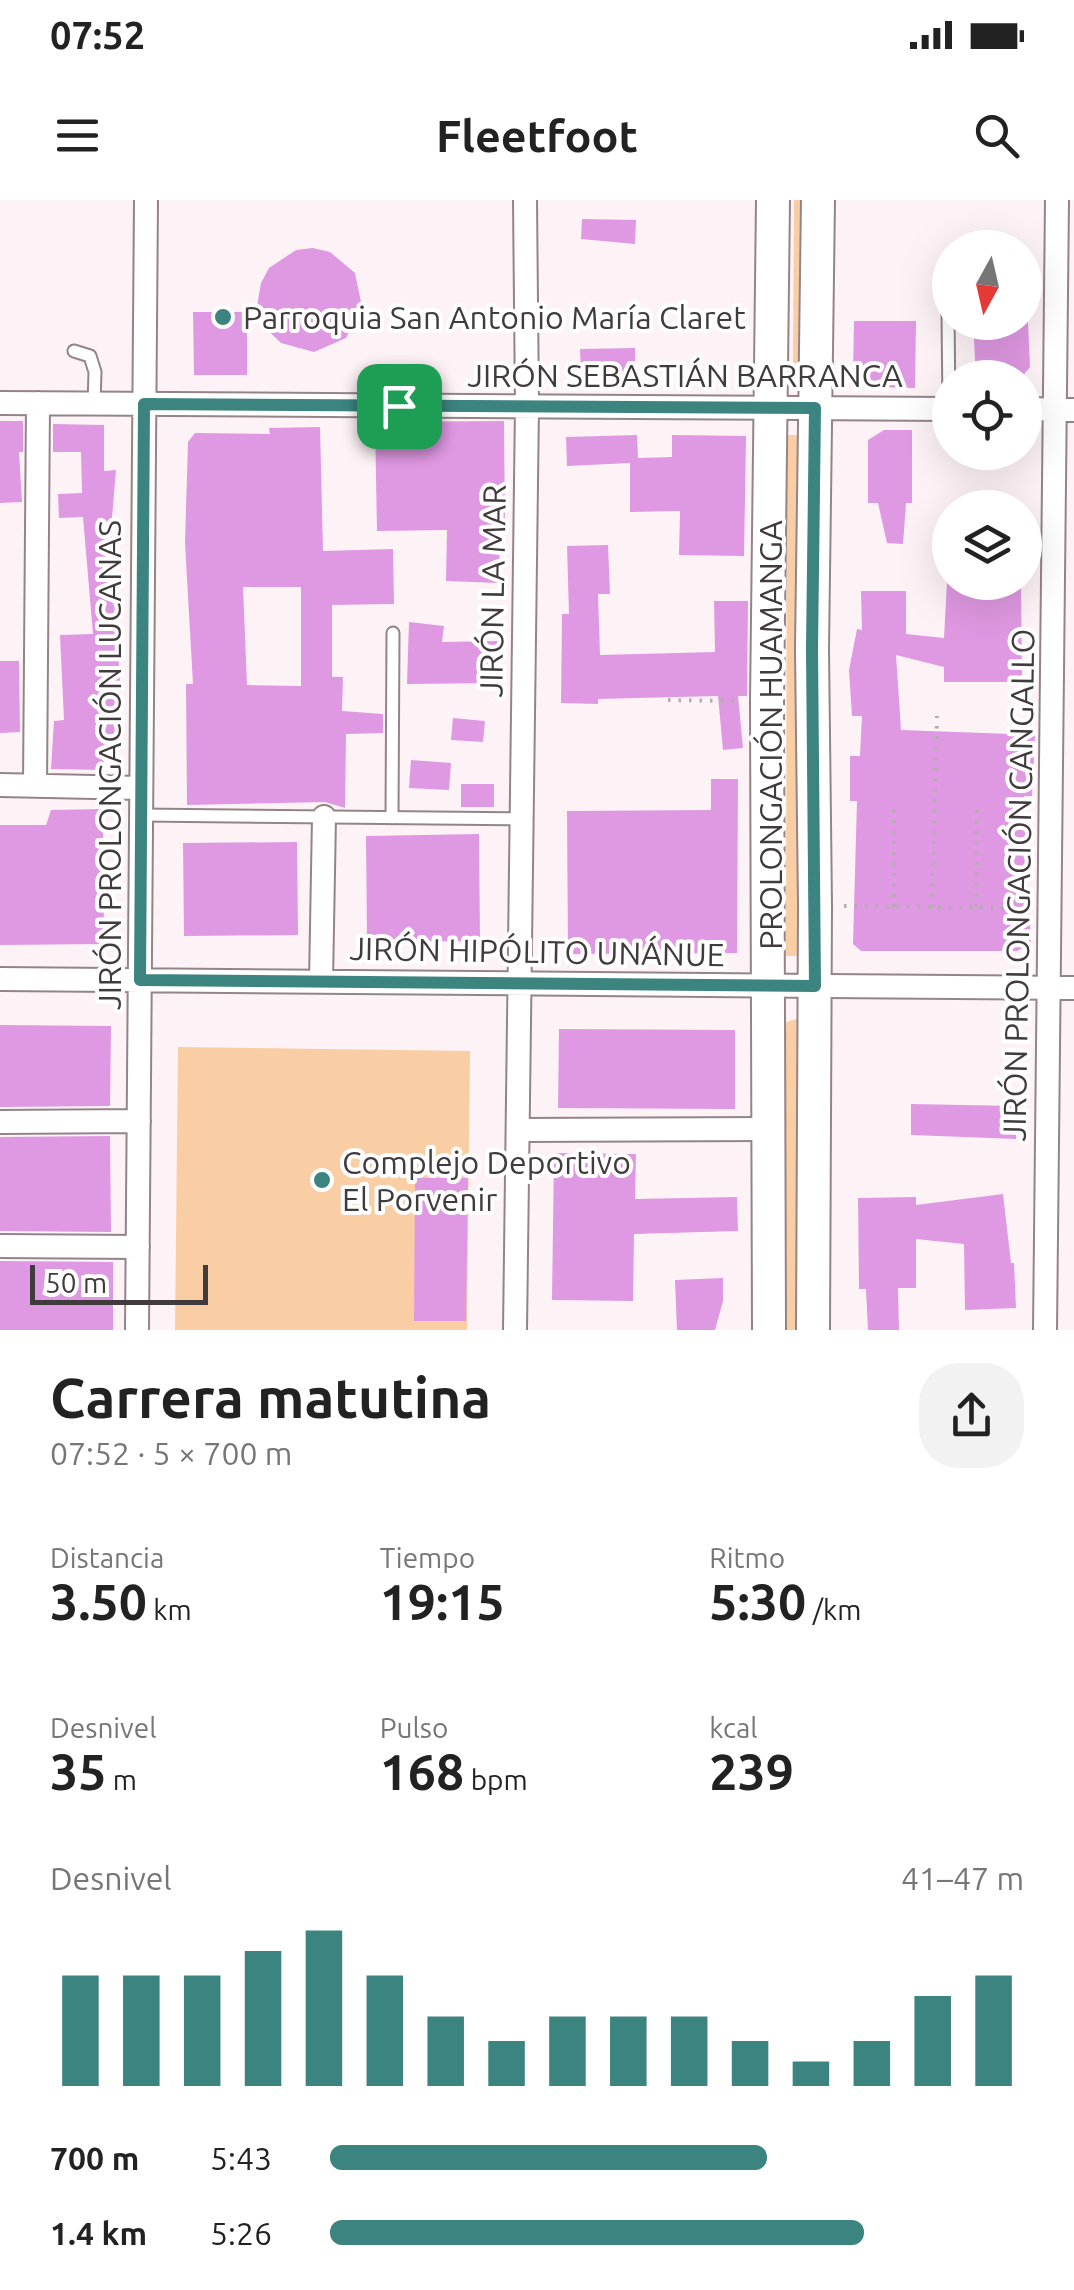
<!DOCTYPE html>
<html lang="es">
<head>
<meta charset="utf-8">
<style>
  body { margin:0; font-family:Ubuntu,sans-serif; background:#f2f2f2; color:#222; height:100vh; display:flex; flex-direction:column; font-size:38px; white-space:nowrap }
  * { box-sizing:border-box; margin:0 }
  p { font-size:32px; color:#767676 }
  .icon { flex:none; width:55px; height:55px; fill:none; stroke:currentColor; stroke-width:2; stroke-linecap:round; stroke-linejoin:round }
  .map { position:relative; height:1130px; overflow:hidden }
  .details { display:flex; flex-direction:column; background:#fff; flex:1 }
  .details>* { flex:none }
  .needle { width:65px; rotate:188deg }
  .tools { position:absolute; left:932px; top:30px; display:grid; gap:20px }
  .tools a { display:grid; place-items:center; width:110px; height:110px; border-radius:50%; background:#fff; box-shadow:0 10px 40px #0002; font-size:50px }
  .scale { position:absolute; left:30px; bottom:25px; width:178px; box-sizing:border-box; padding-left:10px; border:5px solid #423b3d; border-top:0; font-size:28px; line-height:35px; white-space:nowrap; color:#423b3d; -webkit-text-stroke:8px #fff; paint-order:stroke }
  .pin { position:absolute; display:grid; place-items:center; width:85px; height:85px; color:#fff; margin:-42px; border-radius:20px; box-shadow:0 5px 15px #0006 }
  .round { display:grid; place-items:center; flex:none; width:105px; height:105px; border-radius:40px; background:#f2f2f2 }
  .summary { display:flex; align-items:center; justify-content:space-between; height:170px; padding:0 50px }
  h1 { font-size:55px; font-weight:600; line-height:75px }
  .metrics { display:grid; grid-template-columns:repeat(3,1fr); gap:15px; height:170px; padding:10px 50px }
  .metrics div { display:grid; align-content:center }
  .metrics b { font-size:50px; font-weight:600 }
  .metrics small { font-size:28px; font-weight:400 }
  .metrics p { font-size:28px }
  .chart { height:280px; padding:20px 50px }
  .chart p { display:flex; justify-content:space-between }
  .chart svg { width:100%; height:180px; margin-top:10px; stroke:#3c8480; stroke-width:6 }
  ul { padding:0 50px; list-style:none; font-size:32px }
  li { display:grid; grid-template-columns:160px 120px 1fr; align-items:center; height:75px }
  li i { height:25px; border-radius:12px; background:#3c8480 }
  .status { display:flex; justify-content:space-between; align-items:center; height:70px; padding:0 50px; background:#fff; direction:ltr }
  .status svg { height:28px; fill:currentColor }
  header { display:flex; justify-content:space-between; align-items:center; height:130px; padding:0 50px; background:#fff; font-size:45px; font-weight:600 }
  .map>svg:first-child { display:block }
</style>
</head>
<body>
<div class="status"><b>07:52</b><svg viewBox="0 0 49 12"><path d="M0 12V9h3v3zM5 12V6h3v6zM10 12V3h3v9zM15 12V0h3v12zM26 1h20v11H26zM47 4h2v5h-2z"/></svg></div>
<header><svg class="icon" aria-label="menu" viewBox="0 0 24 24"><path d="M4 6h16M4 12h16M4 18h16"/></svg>Fleetfoot<svg class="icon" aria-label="search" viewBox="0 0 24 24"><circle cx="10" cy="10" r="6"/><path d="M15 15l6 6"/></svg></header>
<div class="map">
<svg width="1074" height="1130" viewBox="0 0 1074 1130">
  <rect width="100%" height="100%" fill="#fdf3f6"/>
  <path fill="#f9cea4" d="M794,0H815V176H793Z
    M787,235H813L812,756H786Z
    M796,819L811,821L801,1130H782L783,837L784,823Z
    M178,847L470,851L467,1130H175Z"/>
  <path fill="#df98e2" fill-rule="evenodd" d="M582,19L636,20L635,44L581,39Z
    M313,48L330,52L355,73L362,107L346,138L314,152L281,143L255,118L261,83L269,68L296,50Z
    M193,112H247V175H194Z
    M854,121H916L915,188L868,187L853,175Z
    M973,122H1028L1030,167L1021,178H976Z
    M635,148V171L581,172L580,149Z
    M0,221H23V252H19L22,302L0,303Z
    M504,221L505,329H500L499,383L446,381L447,330L377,331L375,222Z
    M53,224L104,225V271L116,270L111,329L121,499H116L118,537L105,538L103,570L51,569L54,521L64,520L60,435L93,434L83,317L59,318L58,294L82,293L81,252H53Z
    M320,227L323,351L393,349L394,404L332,405V477H343L342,511L383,514V533L346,534L345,608L325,602L187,605L186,484H193L185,343L188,242L195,233L270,234L269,228ZM243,387H301V486L247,485Z
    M884,230H912V303H906L903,344L887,343L878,303H868V240Z
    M637,235L638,258L672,257V235L746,236L744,356L679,355L680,311L630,312V263L567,266L566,237Z
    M608,345L610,394H598L600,455L715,452L714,401H748L747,496H738L743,548L723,550L718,496L598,499V504L561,503L562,414H569L567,346Z
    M947,382H1021L1022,482H944V467L896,455L901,530L1035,535L1032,596H1024L1031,744L1017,751H861L853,744L857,601H850V556H860L862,516H852L849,470L857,429L862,430L861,391H906V434L944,438Z
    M409,422L444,426L442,442L498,441V483L407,484Z
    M0,461H19L20,532L0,533Z
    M453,518L485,521L483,542L451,540Z
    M411,560L451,563L449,590L409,588Z
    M711,579H738L737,753L568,754L567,611L711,610Z
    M461,584H494V607H461Z
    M103,609L104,744L0,745V625H46L51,610Z
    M479,634L480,741L367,742L366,636Z
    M297,642L298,735L184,736L183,643Z
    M0,825L111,826L110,906L0,907Z
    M559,829L735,830V909L558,908Z
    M911,904L1017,906L1016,939L911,935Z
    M110,936L111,1032L0,1031V937Z
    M554,953L636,954L635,999L737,997L738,1031L634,1034L633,1101L552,1100Z
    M415,978H468L466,1121H414Z
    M1003,994L1011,1063H1014L1016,1108L965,1110L964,1044L916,1039V1088H898L899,1130H868L866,1089H859L858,998L916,997V1005Z
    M0,1061L113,1062V1130H0Z
    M723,1078V1101L715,1130H677L675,1080Z"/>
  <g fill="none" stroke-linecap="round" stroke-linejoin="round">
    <defs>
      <path id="lane" d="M948,114L949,209
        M74,151L90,156L95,172L94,204
        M141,615L522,619
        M392,618L393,433"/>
      <path id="street" d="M0,203L950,209
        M1025,209L1074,210
        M0,585L141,588
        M35,585L38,203
        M0,779L1074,788
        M321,782L324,617
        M0,922L139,921
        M518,930L770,929
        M0,1046L138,1047
        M137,1130L146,0
        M515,1130L527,206L525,0
        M1045,1130L1057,0"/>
      <path id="secondary" d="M769,1130L767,502L773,0
        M813,1130L815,706L812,449L818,0"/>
    </defs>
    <use href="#lane" stroke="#938488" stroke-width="15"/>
    <use href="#street" stroke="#938488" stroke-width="26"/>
    <use href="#secondary" stroke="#938488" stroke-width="36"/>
    <path stroke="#b5acaf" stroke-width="4" stroke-dasharray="2.5 8" stroke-linecap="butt" d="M668,500L737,501
      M844,706L1029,708
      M894,707V609
      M932,707L937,516
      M976,707L977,607"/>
    <use href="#lane" stroke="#fff" stroke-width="11"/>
    <use href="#street" stroke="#fff" stroke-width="22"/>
    <use href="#secondary" stroke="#fff" stroke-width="32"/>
  </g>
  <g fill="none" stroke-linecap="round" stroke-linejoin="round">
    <defs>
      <path id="route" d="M144,204L815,208L812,449L815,786L140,780Z"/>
    </defs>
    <use href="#route" stroke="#fff" stroke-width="20"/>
    <use href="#route" stroke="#3c8480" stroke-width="12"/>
  </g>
  <g fill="#3c8480" stroke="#fff" stroke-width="4">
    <circle cx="223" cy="117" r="10"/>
    <circle cx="322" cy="980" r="10"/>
  </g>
  <g text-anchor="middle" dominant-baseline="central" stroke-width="8" stroke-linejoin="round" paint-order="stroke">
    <g font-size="32" fill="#423b3d" stroke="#fff" text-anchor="start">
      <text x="243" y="117">Parroquia San Antonio María Claret</text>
      <text x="342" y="962">Complejo Deportivo<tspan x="342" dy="37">El Porvenir</tspan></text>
    </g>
    <g font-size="32" fill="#423b3d" stroke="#fff">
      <text x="685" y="175">JIRÓN SEBASTIÁN BARRANCA</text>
      <text transform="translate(492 391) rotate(-89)">JIRÓN LA MAR</text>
      <text transform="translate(770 535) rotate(-90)">PROLONGACIÓN HUAMANGA</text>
      <text transform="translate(109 565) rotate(-90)">JIRÓN PROLONGACIÓN LUCANAS</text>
      <text transform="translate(1018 685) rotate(-89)">JIRÓN PROLONGACIÓN CANGALLO</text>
      <text transform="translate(537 751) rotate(1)">JIRÓN HIPÓLITO UNÁNUE</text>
    </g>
  </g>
</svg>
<div class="tools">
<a><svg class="needle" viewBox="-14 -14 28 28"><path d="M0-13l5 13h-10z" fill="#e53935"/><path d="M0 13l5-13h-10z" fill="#767676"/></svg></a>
<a><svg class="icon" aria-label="locate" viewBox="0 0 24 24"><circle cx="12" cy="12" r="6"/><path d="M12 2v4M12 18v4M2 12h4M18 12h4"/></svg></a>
<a><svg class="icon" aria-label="layers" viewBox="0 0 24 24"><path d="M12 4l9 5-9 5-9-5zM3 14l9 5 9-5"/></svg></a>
</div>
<div class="scale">50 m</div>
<div class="pin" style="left:399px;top:206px;background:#1e9e55"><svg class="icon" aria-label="arrive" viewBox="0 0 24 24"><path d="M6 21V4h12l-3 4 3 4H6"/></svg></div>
</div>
<section class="details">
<div class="summary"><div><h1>Carrera matutina</h1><p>07:52 · 5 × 700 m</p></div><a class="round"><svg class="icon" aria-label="share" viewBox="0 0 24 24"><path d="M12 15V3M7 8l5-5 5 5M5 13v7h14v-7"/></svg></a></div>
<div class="metrics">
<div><p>Distancia</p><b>3.50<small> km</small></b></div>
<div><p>Tiempo</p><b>19:15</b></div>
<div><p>Ritmo</p><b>5:30<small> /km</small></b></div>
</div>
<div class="metrics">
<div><p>Desnivel</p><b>35<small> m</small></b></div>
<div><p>Pulso</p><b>168<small> bpm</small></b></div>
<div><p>kcal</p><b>239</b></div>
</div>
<div class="chart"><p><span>Desnivel</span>41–47 m</p>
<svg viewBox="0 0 160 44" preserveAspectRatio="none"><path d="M5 44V17M15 44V17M25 44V17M35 44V11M45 44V6M55 44V17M65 44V27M75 44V33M85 44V27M95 44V27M105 44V27M115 44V33M125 44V38M135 44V33M145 44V22M155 44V17"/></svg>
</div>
<ul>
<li><b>700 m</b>5:43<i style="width:63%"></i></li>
<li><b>1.4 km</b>5:26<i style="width:77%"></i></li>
</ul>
</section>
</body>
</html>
